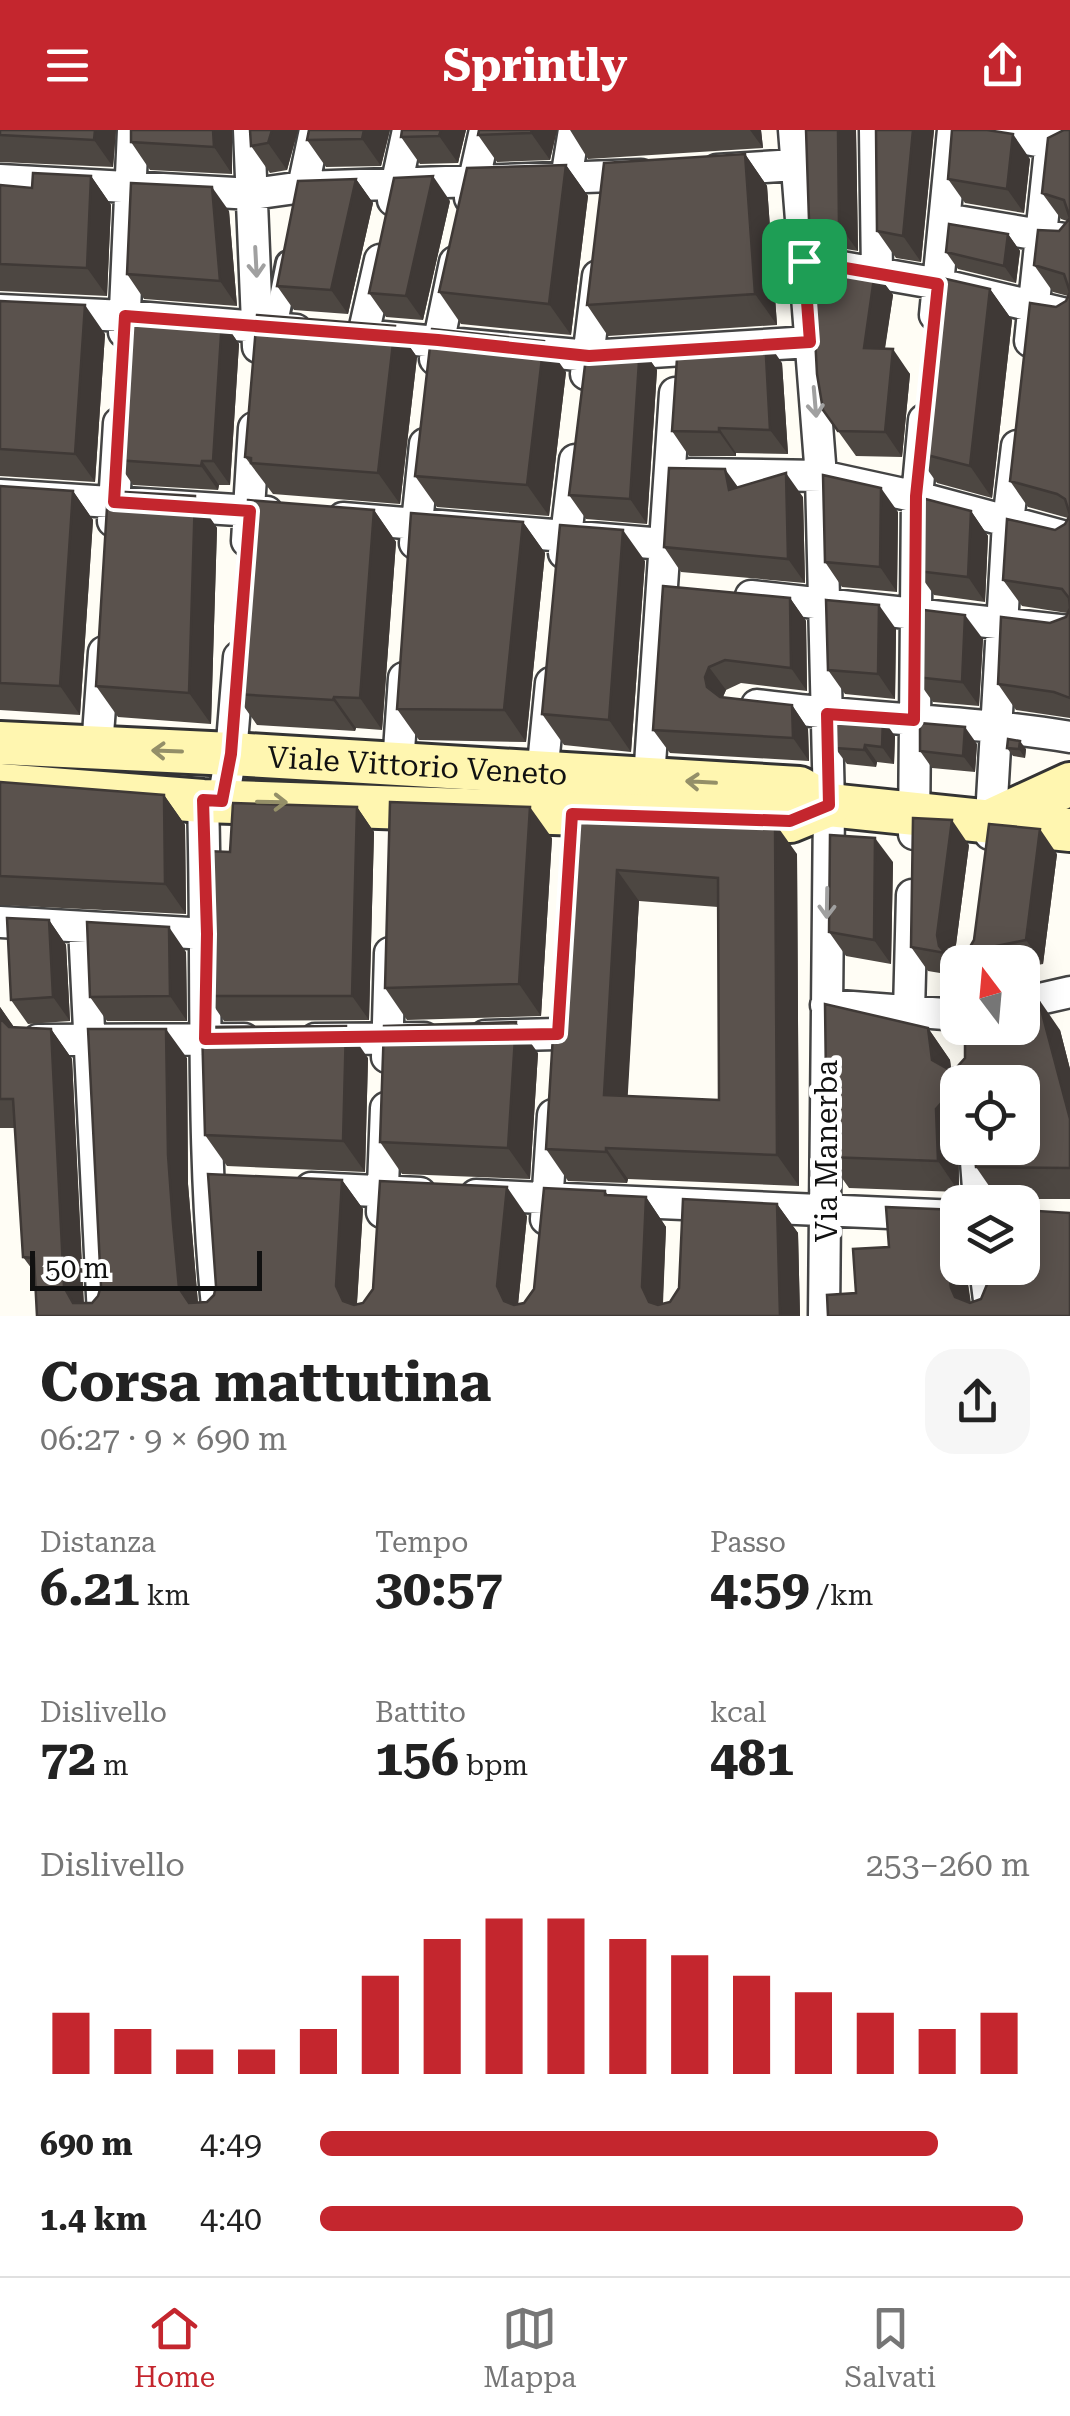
<!DOCTYPE html>
<html lang="it">
<head>
<meta charset="utf-8">
<style>
  body { margin:0; font-family:"Roboto Serif",serif; background:#f6f6f6; color:#222; height:100vh; display:flex; flex-direction:column; font-size:38px; white-space:nowrap }
  * { box-sizing:border-box; margin:0 }
  p { font-size:32px; color:#767676 }
  .icon { flex:none; width:55px; height:55px; fill:none; stroke:currentColor; stroke-width:2; stroke-linecap:round; stroke-linejoin:round }
  .map { position:relative; height:1186px; overflow:hidden }
  .side { display:flex; flex-direction:column; background:#fff; flex:1 }
  .side>* { flex:none }
  .needle { width:65px; rotate:344deg }
  .controls { position:absolute; left:940px; top:815px; display:grid; gap:20px }
  .controls a { display:grid; place-items:center; width:100px; height:100px; border-radius:20px; background:#fff; box-shadow:0 5px 25px #0003; font-size:50px }
  .scale { position:absolute; left:30px; bottom:25px; width:232px; box-sizing:border-box; padding-left:10px; border:5px solid #111; border-top:0; font-size:28px; line-height:35px; white-space:nowrap; color:#111; -webkit-text-stroke:8px #fff; paint-order:stroke }
  .pin { position:absolute; display:grid; place-items:center; width:85px; height:85px; color:#fff; margin:-42px; border-radius:20px; box-shadow:0 5px 15px #0006 }
  .round { display:grid; place-items:center; flex:none; width:105px; height:105px; border-radius:30px; background:#f6f6f6 }
  .head { display:flex; align-items:center; justify-content:space-between; height:170px; padding:0 40px }
  h1 { font-size:55px; font-weight:700; line-height:75px }
  .metrics { display:grid; grid-template-columns:repeat(3,1fr); gap:15px; height:170px; padding:10px 40px }
  .metrics div { display:grid; align-content:center }
  .metrics b { font-size:50px; font-weight:700 }
  .metrics small { font-size:28px; font-weight:400 }
  .metrics p { font-size:28px }
  .chart { height:280px; padding:20px 40px }
  .chart p { display:flex; justify-content:space-between }
  .chart svg { width:100%; height:180px; margin-top:10px; stroke:#c4262e; stroke-width:6 }
  ul { padding:0 40px; list-style:none; font-size:32px }
  li { display:grid; grid-template-columns:160px 120px 1fr; align-items:center; height:75px }
  li i { height:25px; border-radius:12px; background:#c4262e }
  header { display:flex; justify-content:space-between; align-items:center; height:130px; padding:0 40px; background:#c4262e; color:#fff; font-size:45px; font-weight:700 }
  .tabs { display:flex; justify-content:space-around; align-items:center; height:140px; border-top:2px solid #e0e0e0; background:#fff; font-size:28px; color:#767676 }
  .tabs a { display:grid; justify-items:center; gap:5px }
  .tabs .selected { color:#c4262e }
  .map>svg:first-child { display:block }
</style>
</head>
<body>
<header><svg class="icon" aria-label="menu" viewBox="0 0 24 24"><path d="M4 6h16M4 12h16M4 18h16"/></svg>Sprintly<svg class="icon" aria-label="share" viewBox="0 0 24 24"><path d="M12 15V3M7 8l5-5 5 5M5 13v7h14v-7"/></svg></header>
<div class="map">
<svg width="1070" height="1186" viewBox="0 0 1070 1186">
  <rect width="100%" height="100%" fill="#fffdf5"/>
  <g fill="none" stroke-linecap="round" stroke-linejoin="round">
    <defs>
      <path id="pedestrian" d="M275,198L288,133"/>
      <path id="minor" d="M249,0L258,217
        M794,0L821,346L829,675L824,1186
        M875,0L877,143
        M974,0L1067,16
        M717,40L795,35
        M566,49L574,0
        M0,50L253,64L303,57L641,45
        M303,57L315,0
        M470,68L485,0
        M393,70L408,0
        M945,89L1070,110
        M836,136L939,154L1070,185
        M0,180L125,186L296,200
        M935,185L953,0
        M124,202L133,0
        M362,205L589,226L810,212
        M363,205L380,130
        M1030,211L1052,0
        M435,229L455,132
        M586,244L598,146
        M691,344L821,346L917,367L1070,408
        M0,365L267,382
        M343,388L664,414
        M113,391L119,293
        M247,411L254,298
        M415,413L425,314
        M564,423L575,330
        M751,466L1070,501
        M757,575C862,589 967,590 1070,607
        M97,618L104,522
        M398,635L404,548
        M542,645L551,553
        M649,649L675,263
        M203,671C208,843 200,1015 218,1186
        M223,671L231,624L239,527
        M914,704L917,367L924,290
        M990,704L1008,392L1017,316
        M0,792L207,804
        M84,797L103,1186
        M1022,873L1070,862
        M826,875L958,885
        M909,882L912,765
        M485,906L557,904
        M315,909L424,908
        M38,910L244,909
        M387,927L390,823
        M975,1018L979,1072
        M311,1058L420,1063
        M476,1065L958,1086
        M382,1082L386,978
        M546,1089L553,985
        M985,1138L991,1186"/>
      <g id="secondary">
        <path id="s1" d="M0,613L231,624L799,658L829,675L1070,700"/>
        <path d="M0,655L203,671L790,691L829,675"/>
        <path d="M992,690L1070,654"/>
      </g>
    </defs>
    <use href="#pedestrian" stroke="#444" stroke-width="28"/>
    <use href="#minor" stroke="#444" stroke-width="35"/>
    <use href="#secondary" stroke="#333" stroke-width="48"/>
    <use href="#pedestrian" stroke="#fff" stroke-width="22"/>
    <use href="#minor" stroke="#fff" stroke-width="30"/>
    <use href="#secondary" stroke="#fff6b0" stroke-width="42"/>
  </g>
  <path fill="#4d4742" fill-rule="evenodd" d="M0,0H116L113,37L0,32Z
    M131,0H232V44L150,40L131,12Z
    M250,0H298L287,40L270,43L251,16Z
    M390,0L381,36L326,37L307,10Z
    M466,0L458,33L420,34L401,7Z
    M479,0H557L550,30L497,32L478,5Z
    M570,0H761L763,18L588,29Z
    M806,0H856L858,121L828,116L809,90Z
    M876,0H934L921,132L896,128L877,101Z
    M1070,0V588L1016,580L998,554L1050,493L1066,487L1067,483L1022,476L1003,450L1055,400L1065,394L1068,388L1028,377L1010,351L1056,177L1066,171L1068,166L1053,162L1034,135L1067,91L1061,89L1042,63Z
    M745,24L767,56L777,195L608,206L587,175Z
    M1030,29L1024,83L965,73L948,49Z
    M566,35L588,66L571,205L461,194L439,162Z
    M91,46L111,75L107,166L0,161V55L32,58Z
    M356,49L373,73L348,184L294,180L277,156Z
    M450,71L423,190L386,187L369,163Z
    M229,81L237,176L144,169L127,144Z
    M1008,104L1020,121L1016,153L958,139L946,122Z
    M875,141L893,165L885,219L910,244L902,327L856,326L823,280Z
    M990,159L1012,190L992,368L937,353L915,322Z
    M0,171L105,204L95,352L0,346Z
    M222,189L239,214L230,355H219L218,360L133,355L116,330Z
    M395,196L417,227L400,374L273,364L245,327Z
    M640,216L657,240L647,394L586,389L569,365Z
    M782,233L788,324L736,323V326H689L672,301Z
    M566,242L549,386L437,377L415,346Z
    M0,356L73,361L93,390L80,585L0,580Z
    M738,357L803,367L805,453L681,442L664,417Z
    M195,366L217,398L211,594L118,587L96,556Z
    M374,380L396,412L382,600L356,598L355,601L257,595L235,564Z
    M971,381L988,406L985,472L934,465L917,441Z
    M898,382L897,462L842,457L825,432Z
    M523,392L545,423L526,612L419,610L397,579Z
    M645,431L631,622L564,615L542,584Z
    M663,456L790,468L806,491L807,561L741,553L726,560L723,567L792,575L808,599L809,631L670,623L653,600Z
    M896,499L895,569L845,564L828,540Z
    M983,509L979,576L933,572L915,547Z
    M895,606L894,634L877,632L876,637L847,634L835,618Z
    M977,614L975,642L932,638L920,621Z
    M1007,618L1026,619L1025,628L1013,626Z
    M0,652L164,665L185,695L186,784L0,775Z
    M357,677L374,702L369,890L224,891L207,866L230,722Z
    M567,678L797,724L799,1056L628,1049L627,1053L568,1051L546,1019ZM639,771L718,777L719,970L627,966Z
    M552,708L541,886L407,890L385,858Z
    M969,715L954,830L958,846L928,841L911,817Z
    M1057,724L1043,834L1022,838V832H974L967,822Z
    M893,732L891,834L846,826L829,802Z
    M49,790L66,815L70,891L28,894L11,870Z
    M186,822L187,891H107L90,867Z
    M0,877L14,897L51,899L72,929L84,1173H92L98,1166L187,928L188,1054L198,1173L207,1172L342,1050L363,1079L357,1174L363,1173L527,1086L518,1174L524,1173L605,1061L608,1065L646,1067L666,1097L663,1174L670,1172L777,1074L798,1103L800,1186H37L35,1143L23,1127L15,998H0Z
    M928,898L950,930L951,939L1060,900L1070,939V1069H998L976,1037L1022,1018L958,952L959,1062L849,1058L827,1027Z
    M538,923L530,1049L402,1044L380,1012Z
    M368,928L365,1042L227,1036L205,1005Z
    M958,1080V1138H968L966,1140L971,1173L1070,1186L856,1163L889,1117Z"/>
  <path fill="#3f3936" d="M95,0H116L113,37L94,10Z
    M213,0H232V44L214,17Z
    M272,0H298L287,40L268,13Z
    M364,0H390L381,36L362,9Z
    M441,0H466L458,33L439,6Z
    M532,0H557L550,30L531,3Z
    M750,0H761L763,18Z
    M838,0H856L858,121L839,95Z
    M913,0H934L921,132L903,106Z
    M1013,4L1030,29L1024,83L1007,59Z
    M745,24L767,56L777,195L755,164Z
    M566,35L588,66L571,205L549,174Z
    M91,46L111,75L107,166L87,138Z
    M433,46L450,71L423,190L406,166Z
    M356,49L373,73L348,184L331,160Z
    M212,57L229,81L237,176L220,151Z
    M1008,104L1020,121L1016,153L1004,136Z
    M875,141L893,165L881,242L864,218Z
    M990,159L1012,190L992,368L970,336Z
    M85,175L105,204L95,352L75,324Z
    M222,189L239,214L230,355L213,331Z
    M395,196L417,227L400,374L378,343Z
    M765,208L782,233L788,324L770,300Z
    M544,211L566,242L549,386L527,355Z
    M640,216L657,240L647,394L630,369Z
    M893,219L910,244L902,327L885,302Z
    M719,298L736,323V326L719,302Z
    M202,331L219,355L218,360L201,336Z
    M725,339L743,364L729,360Z
    M786,343L803,367L805,453L788,429Z
    M881,358L898,382L897,462L880,437Z
    M73,361L93,390L80,585L60,556Z
    M195,366L217,398L211,594L189,563Z
    M374,380L396,412L382,600L360,568Z
    M971,381L988,406L985,472L968,447Z
    M523,392L545,423L526,612L504,580Z
    M623,400L645,431L631,622L609,590Z
    M790,468L806,491L807,561L791,538Z
    M879,475L896,499L895,569L878,544Z
    M965,485L983,509L979,576L962,552Z
    M709,537L726,560L721,571L707,557L705,547Z
    M334,567L356,598L355,601L333,570Z
    M792,575L808,599L809,631L793,608Z
    M883,589L895,606L894,634L882,617Z
    M965,597L977,614L975,642L963,626Z
    M1020,611L1026,619L1025,628L1019,619Z
    M865,615L877,632L876,637L864,620Z
    M164,665L185,695L186,784L165,754Z
    M357,677L374,702L369,890L352,866Z
    M530,677L552,708L541,886L519,854Z
    M952,690L969,715L954,830L956,838L939,816L937,805Z
    M775,693L797,724L799,1056L777,1025Z
    M1040,699L1057,724L1043,834L1026,810Z
    M875,708L893,732L891,834L874,810Z
    M617,740L639,771L626,996L604,965Z
    M49,790L66,815L70,891L53,867Z
    M169,797L186,822L187,891L170,866Z
    M1038,868L1060,900L1070,939V989Z
    M0,877L20,906L1,889Z
    M516,892L538,923L530,1049L508,1018Z
    M346,896L368,928L365,1042L343,1011Z
    M928,898L950,930L954,961L932,930Z
    M51,899L72,929L84,1186H82L64,1157Z
    M166,899L187,928L188,1054L199,1186L179,1158L168,1025Z
    M943,971L958,991L959,1062L938,1031L936,979Z
    M606,1018L628,1049L627,1053L606,1022Z
    M342,1050L363,1079L356,1186L343,1171L336,1156Z
    M507,1057L527,1086L517,1185L504,1171L497,1156Z
    M646,1067L666,1097L662,1186L649,1172L642,1157Z
    M777,1074L798,1103L800,1186H780Z
    M951,1092L958,1102V1138H968L966,1140L972,1186L955,1167L951,1158L944,1109Z"/>
  <path fill="#5a524d" stroke="#3f3936" stroke-width="2.5" fill-rule="evenodd" d="M0,0H95L94,10L0,5Z
    M131,0H213L214,17L131,12Z
    M250,0H272L268,13L251,16Z
    M309,0H364L362,9L307,10Z
    M402,0H441L439,6L401,7Z
    M479,0H532L531,3L478,5Z
    M806,0H838L839,95L809,90Z
    M876,0H913L903,106L877,101Z
    M952,0H987L1013,4L1007,59L948,49Z
    M1064,0H1070V568L1054,562L998,554L1001,487L1050,493L1066,487L1070,478L1069,468L1062,459L1003,450L1007,389L1055,400L1065,394L1070,385L1065,369L1057,364L1010,351L1030,173L1056,177L1066,171L1070,162L1064,144L1034,135L1038,100L1059,101L1070,88L1064,70L1042,63L1048,8Z
    M745,24L755,164L587,175L604,33Z
    M566,35L549,174L439,162L467,38Z
    M33,43L91,46L87,138L0,134V55L32,58Z
    M433,46L406,166L369,163L394,48Z
    M356,49L331,160L277,156L298,51Z
    M131,53L212,57L220,151L127,144Z
    M949,94L1008,104L1004,136L946,122Z
    M811,130L875,141L864,218L893,219L885,302L838,301L823,280L817,244Z
    M933,146L990,159L970,336L915,322Z
    M0,171L85,175L75,324L0,319Z
    M125,182L222,189L213,331H202L201,336L116,330Z
    M257,185L395,196L378,343L251,333V328L245,327Z
    M432,199L544,211L527,355L415,346Z
    M765,208L770,300L719,298V302L672,301L678,214Z
    M640,216L630,369L569,365L587,219Z
    M669,338L725,339L729,360L786,343L788,429L664,417Z
    M823,345L881,358L880,437L825,432Z
    M0,356L73,361L60,556L0,553Z
    M108,361L195,366L189,563L96,556Z
    M918,367L971,381L968,447L917,441Z
    M248,370L374,380L360,568L334,567L333,570L235,564Z
    M411,383L523,392L504,580L397,579Z
    M560,395L623,400L609,590L542,584Z
    M663,456L790,468L791,538L725,530L709,537L705,547L707,557L720,567L792,575L793,608L653,600Z
    M826,470L879,475L878,544L828,540Z
    M916,479L965,485L962,552L915,547Z
    M834,585L883,589L882,617L865,615L864,620L835,618Z
    M920,593L965,597L963,626L920,621Z
    M1008,609L1020,611L1019,619L1007,618Z
    M0,652L164,665L165,754L0,746Z
    M390,672L530,677L519,854L385,858Z
    M233,673L357,677L352,866H207L206,721L230,722Z
    M567,678L775,693L777,1025L606,1018V1022L546,1019ZM617,740L718,748L719,970L604,965Z
    M913,688L952,690L937,805L939,816L945,823L911,817Z
    M989,694L1040,699L1026,810L967,822L974,810Z
    M830,705L875,708L874,810L829,802Z
    M7,788L49,790L53,867L11,870Z
    M87,792L169,797L170,866L90,867Z
    M1038,868L1070,989V1038L976,1037L974,1018H1022V952H958V969L953,968L943,971L936,979L938,1031L827,1027L825,874L928,898L932,930L948,939L957,937L965,928V898H1022V872Z
    M0,882L1,889L9,897L51,899L64,1157L73,1173H92L98,1166L101,1156L88,899H166L168,1025L173,1094L179,1158L189,1173L207,1172L214,1165L216,1156L208,1044L342,1050L336,1156L343,1171L354,1175L363,1173L373,1159L380,1051L507,1057L497,1156L504,1171L514,1175L524,1173L534,1159L544,1058L605,1061V1065L646,1067L642,1157L649,1172L658,1175L670,1172L679,1158L683,1069L777,1074L780,1186H37L34,1128L23,1127L13,969H0Z
    M516,892L508,1018L380,1012L384,896Z
    M346,896L343,1011L205,1005L202,897Z
    M886,1077L958,1080V1090L951,1092L944,1109L951,1158L955,1167L970,1173L981,1169L988,1152L986,1138H1022V1080L1070,1083V1186H828L827,1165L856,1163L853,1119L889,1117Z"/>
  <defs><path id="oneway-shaft" d="M-6 0H5M1.5-3L5.5 0L1.5 3" fill="none" stroke-width="1.6" stroke-linecap="round" stroke-linejoin="round" transform="scale(2.5)"/></defs>
  <g stroke="#a0a0a0">
    <use href="#oneway-shaft" transform="translate(256 132) rotate(87)"/>
    <use href="#oneway-shaft" transform="translate(815 272) rotate(85)"/>
    <use href="#oneway-shaft" transform="translate(827 773) rotate(91)"/>
  </g>
  <g stroke="#948f68">
    <use href="#oneway-shaft" transform="translate(167 621) rotate(-178)"/>
    <use href="#oneway-shaft" transform="translate(701 652) rotate(-177)"/>
    <use href="#oneway-shaft" transform="translate(272 672) rotate(1)"/>
  </g>
  <g fill="none" stroke-linecap="round" stroke-linejoin="round">
    <defs>
      <path id="route" d="M804,131L938,154L916,366L914,590L827,584L829,675L790,691L572,684L558,904L205,909L207,804L203,670L222,671L231,624L250,381L114,372L125,186L438,210L589,226L810,212Z"/>
    </defs>
    <use href="#route" stroke="#fff" stroke-width="20"/>
    <use href="#route" stroke="#c4262e" stroke-width="12"/>
  </g>
  <g text-anchor="middle" dominant-baseline="central" stroke-width="10" stroke-linejoin="round" paint-order="stroke">
    <g font-size="30" fill="#111" stroke="#fff">
      <text stroke="none"><textPath href="#s1" startOffset="418">Viale Vittorio Veneto</textPath></text>
      <text transform="translate(826 1021) rotate(-90)">Via Manerba</text>
    </g>
  </g>
</svg>
<div class="controls">
<a><svg class="needle" viewBox="-14 -14 28 28"><path d="M0-13l5 13h-10z" fill="#e53935"/><path d="M0 13l5-13h-10z" fill="#767676"/></svg></a>
<a><svg class="icon" aria-label="locate" viewBox="0 0 24 24"><circle cx="12" cy="12" r="6"/><path d="M12 2v4M12 18v4M2 12h4M18 12h4"/></svg></a>
<a><svg class="icon" aria-label="layers" viewBox="0 0 24 24"><path d="M12 4l9 5-9 5-9-5zM3 14l9 5 9-5"/></svg></a>
</div>
<div class="scale">50 m</div>
<div class="pin" style="left:804px;top:131px;background:#1e9e55"><svg class="icon" aria-label="arrive" viewBox="0 0 24 24"><path d="M6 21V4h12l-3 4 3 4H6"/></svg></div>
</div>
<section class="side">
<div class="head"><div><h1>Corsa mattutina</h1><p>06:27 · 9 × 690 m</p></div><a class="round"><svg class="icon" aria-label="share" viewBox="0 0 24 24"><path d="M12 15V3M7 8l5-5 5 5M5 13v7h14v-7"/></svg></a></div>
<div class="metrics">
<div><p>Distanza</p><b>6.21<small> km</small></b></div>
<div><p>Tempo</p><b>30:57</b></div>
<div><p>Passo</p><b>4:59<small> /km</small></b></div>
</div>
<div class="metrics">
<div><p>Dislivello</p><b>72<small> m</small></b></div>
<div><p>Battito</p><b>156<small> bpm</small></b></div>
<div><p>kcal</p><b>481</b></div>
</div>
<div class="chart"><p><span>Dislivello</span>253–260 m</p>
<svg viewBox="0 0 160 44" preserveAspectRatio="none"><path d="M5 44V29M15 44V33M25 44V38M35 44V38M45 44V33M55 44V20M65 44V11M75 44V6M85 44V6M95 44V11M105 44V15M115 44V20M125 44V24M135 44V29M145 44V33M155 44V29"/></svg>
</div>
<ul>
<li><b>690 m</b>4:49<i style="width:87%"></i></li>
<li><b>1.4 km</b>4:40<i style="width:99%"></i></li>
</ul>
</section>
<nav class="tabs">
<a class="selected"><svg class="icon" aria-label="home" viewBox="0 0 24 24"><path d="M3 11l9-7 9 7M6 9v11h12V9"/></svg>Home</a>
<a><svg class="icon" aria-label="map" viewBox="0 0 24 24"><path d="M3 6l6-2 6 2 6-2v14l-6 2-6-2-6 2zM9 4v14M15 6v14"/></svg>Mappa</a>
<a><svg class="icon" aria-label="saved" viewBox="0 0 24 24"><path d="M7 4h10v16l-5-4-5 4z"/></svg>Salvati</a>
</nav>
</body>
</html>
